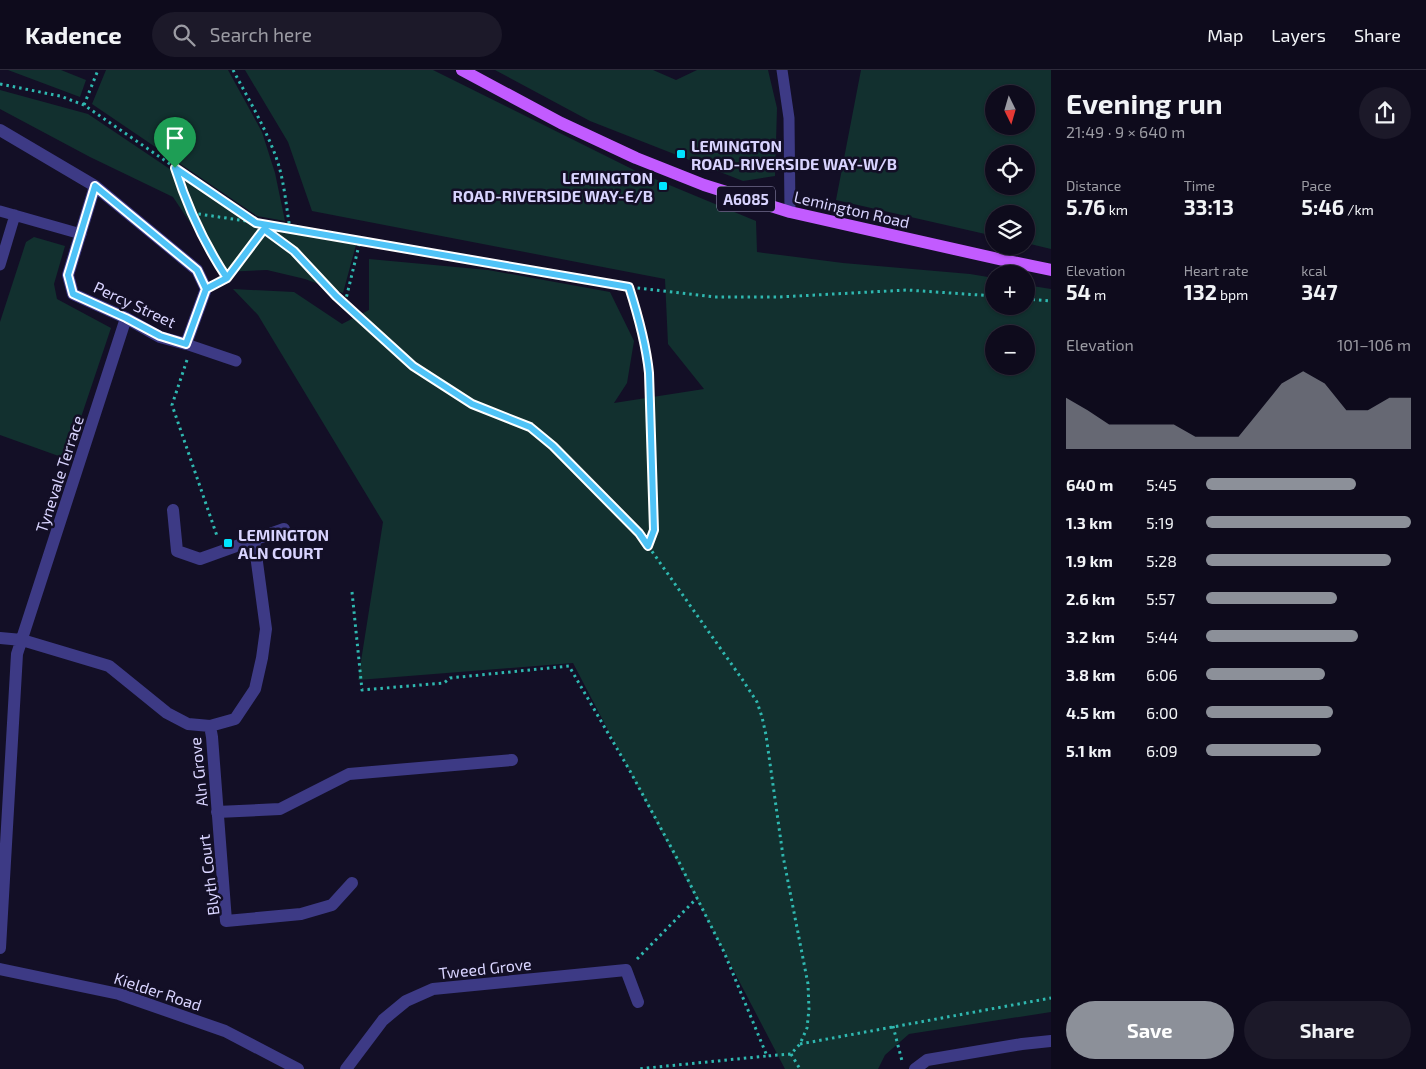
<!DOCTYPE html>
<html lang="en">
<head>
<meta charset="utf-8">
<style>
  body { margin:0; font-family:"Exo 2",sans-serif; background:#1c1929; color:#f1f3f6; height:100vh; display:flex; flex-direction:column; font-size:19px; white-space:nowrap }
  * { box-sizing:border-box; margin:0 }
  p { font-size:16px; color:#9b9ba3 }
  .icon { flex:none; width:28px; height:28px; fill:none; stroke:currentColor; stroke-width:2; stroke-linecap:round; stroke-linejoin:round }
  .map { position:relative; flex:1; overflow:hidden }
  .drawer { display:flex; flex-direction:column; background:#0e0b1c; width:375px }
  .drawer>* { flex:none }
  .needle { width:32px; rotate:175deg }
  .controls { position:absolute; left:985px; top:15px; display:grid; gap:10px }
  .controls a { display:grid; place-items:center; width:50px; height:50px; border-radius:50%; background:#0e0b1c; box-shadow:0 1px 4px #0004,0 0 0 1px #2e2b3b; font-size:25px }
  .pin { position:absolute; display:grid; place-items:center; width:42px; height:42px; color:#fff; margin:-51px -21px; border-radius:50% 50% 50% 0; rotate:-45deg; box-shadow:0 0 5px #0007 }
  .pin .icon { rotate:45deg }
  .round { display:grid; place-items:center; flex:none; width:52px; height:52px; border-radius:26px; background:#1c1929 }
  .headline { display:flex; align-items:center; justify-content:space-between; height:85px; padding:0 15px }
  h1 { font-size:28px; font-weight:700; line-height:38px }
  .figures { display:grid; grid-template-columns:repeat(3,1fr); gap:8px; height:85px; padding:5px 15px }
  .figures div { display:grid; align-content:center }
  .figures b { font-size:21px; font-weight:700 }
  .figures small { font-size:14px; font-weight:400 }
  .figures p { font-size:14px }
  .chart { height:140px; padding:10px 15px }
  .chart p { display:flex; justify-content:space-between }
  .chart svg { width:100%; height:90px; margin-top:5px; fill:#8c9099; opacity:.7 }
  .primary-button { display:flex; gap:10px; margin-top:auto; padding:10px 15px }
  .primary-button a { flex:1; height:58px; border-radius:30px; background:#8c9099; color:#fff; font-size:20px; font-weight:700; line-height:58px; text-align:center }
  .primary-button a+a { background:#1c1929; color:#f1f3f6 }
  ul { padding:0 15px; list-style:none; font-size:16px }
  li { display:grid; grid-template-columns:80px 60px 1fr; align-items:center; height:38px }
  li i { height:12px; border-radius:6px; background:#8c9099 }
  header { display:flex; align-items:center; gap:30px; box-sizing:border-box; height:70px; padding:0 25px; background:#0e0b1c; border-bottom:1px solid #2e2b3b }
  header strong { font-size:24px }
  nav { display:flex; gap:28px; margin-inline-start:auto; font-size:18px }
  .search { width:350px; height:45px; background:#1c1929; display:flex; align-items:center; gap:12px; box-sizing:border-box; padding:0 18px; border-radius:28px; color:#9b9ba3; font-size:19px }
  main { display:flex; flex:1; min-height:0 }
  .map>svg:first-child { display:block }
</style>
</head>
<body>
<header>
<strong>Kadence</strong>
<div class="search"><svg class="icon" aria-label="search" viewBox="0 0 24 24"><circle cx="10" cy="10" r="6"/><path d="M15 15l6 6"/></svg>Search here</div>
<nav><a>Map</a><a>Layers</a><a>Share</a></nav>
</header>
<main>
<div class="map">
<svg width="1051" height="999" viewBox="0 0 1051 999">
  <rect width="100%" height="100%" fill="#130f26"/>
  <path fill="#12302f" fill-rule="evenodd" d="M8,0H61L86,10L80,27Z
    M106,0H228L262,62L275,103L285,151L257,146L92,34Z
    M245,0H433L638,102L756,151L757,182L843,193L970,204L994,208V236H1026V215L1051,219V942L909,964L885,985L878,999H785L573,593L358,610L383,452L258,245L233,219L294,222L342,254L369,240V189L488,200L610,222L634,271L627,313L614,333L704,319L668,274L665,209L312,141L288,72ZM994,264H1026V296H994Z
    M495,0H653L676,10L697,0H768L777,38L775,106L743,111L590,51Z
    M861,0H1051V179L1026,173V144H994V166L836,130ZM994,24H1026V56H994ZM994,84H1026V116H994Z
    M0,20L88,44L256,157L356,175L343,223L305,209L267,200L223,202L173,127L90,87L0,39Z
    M34,167L65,176L54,214L57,229L111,258L67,389L0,365V252L26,172Z"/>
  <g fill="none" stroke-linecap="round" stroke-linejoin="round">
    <path stroke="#2fb8b0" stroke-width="3" stroke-dasharray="2.5 4" stroke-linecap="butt" d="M233,0C248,28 265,57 276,87C284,109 286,135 290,159
      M0,14L60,26L84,35L256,153L629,217L715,227H779L907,220L994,226
      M84,35L98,0
      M175,98C188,138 204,174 227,208L219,212
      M192,143L253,152
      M256,153L294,181L336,225L413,296L472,334L530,357L553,376L639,463L742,609L757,632L762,647L766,665L783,786L808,914L809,939L807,958L800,974L791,984L767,986
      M227,208L264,159
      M629,217C638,245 646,273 649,303L654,460L649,476
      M1026,229L1051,231
      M345,233L360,171
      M187,290L172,335L217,466
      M352,522L362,620L444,613L450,608L569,596L630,701L679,792L724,882L767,986L637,999
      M637,889L697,828
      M893,956L902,991
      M800,974L1051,928
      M791,984L800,999"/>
    <path stroke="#3d3a85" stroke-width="11" d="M782,0L789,48L790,142
      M0,141L81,164
      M0,195L15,145
      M186,274L236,291"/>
    <path stroke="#3d3a85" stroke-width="12" d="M0,60L95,116L197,200L206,219L186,274L160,267L126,248L73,224L68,205L95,116
      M173,440L177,481L200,489L284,459
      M0,568L22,570L109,596L167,643L188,654L210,656L212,667L226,851L301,844L332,835L352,813
      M210,656L235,649L255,619L262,588L266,559L254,470
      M217,742L280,739L349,704L512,690
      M0,878L17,584L126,248
      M0,899L119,924L225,961L298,999
      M346,999L383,950L406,931L433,919L626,900L638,932
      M915,999L927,990L1022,974L1051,971"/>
    <path stroke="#c25bff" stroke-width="12" d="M462,0L561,53L636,88L704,115L790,142L1003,190L1051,200"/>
  </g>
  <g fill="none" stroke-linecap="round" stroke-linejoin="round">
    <defs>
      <path id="route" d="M175,98C188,139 203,172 227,208L206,219L197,200L95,116L68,205L73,224L126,248L160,266L186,274L206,219L227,208L264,159L294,181L336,226L413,296L472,334L530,357L553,376L639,463L648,476L654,460L649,303C646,273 638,245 629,217L256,153L175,98"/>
    </defs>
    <use href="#route" stroke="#fff" stroke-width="10"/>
    <use href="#route" stroke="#4fc3f7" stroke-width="6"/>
  </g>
  <g fill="#00e5ff" stroke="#130f26" stroke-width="2">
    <rect x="676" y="79" width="10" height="10" rx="2.5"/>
    <rect x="658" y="111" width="10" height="10" rx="2.5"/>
    <rect x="223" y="468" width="10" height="10" rx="2.5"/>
  </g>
  <g text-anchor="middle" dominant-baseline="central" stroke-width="5" stroke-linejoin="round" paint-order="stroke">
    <rect fill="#130f26" stroke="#9e99be" stroke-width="1" x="717" y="116.5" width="58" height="25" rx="4"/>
    <g font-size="15" font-weight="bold" fill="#d9d4ff">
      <text x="746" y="129">A6085</text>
    </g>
    <g font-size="16" font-weight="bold" fill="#d9d4ff" stroke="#130f26" text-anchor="start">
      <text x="691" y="75">LEMINGTON<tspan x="691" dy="18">ROAD-RIVERSIDE WAY-W/B</tspan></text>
      <text x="653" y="107" text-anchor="end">LEMINGTON<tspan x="653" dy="18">ROAD-RIVERSIDE WAY-E/B</tspan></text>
      <text x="238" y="464">LEMINGTON<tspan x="238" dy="18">ALN COURT</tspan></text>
    </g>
    <g font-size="16" fill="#d9d4ff" stroke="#130f26">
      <text transform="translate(852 139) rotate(13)">Lemington Road</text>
      <text transform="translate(135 234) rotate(25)">Percy Street</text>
      <text transform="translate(59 404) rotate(-72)">Tynevale Terrace</text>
      <text transform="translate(198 702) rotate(-96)">Aln Grove</text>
      <text transform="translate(208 805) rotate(-97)">Blyth Court</text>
      <text transform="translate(485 898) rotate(-6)">Tweed Grove</text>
      <text transform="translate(158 921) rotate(18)">Kielder Road</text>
    </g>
  </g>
</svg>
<div class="controls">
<a><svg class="needle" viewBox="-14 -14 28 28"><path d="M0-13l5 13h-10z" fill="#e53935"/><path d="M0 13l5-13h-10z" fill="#9b9ba3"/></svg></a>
<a><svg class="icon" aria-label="locate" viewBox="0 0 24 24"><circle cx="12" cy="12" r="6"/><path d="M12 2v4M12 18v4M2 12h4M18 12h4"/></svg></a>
<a><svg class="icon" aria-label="layers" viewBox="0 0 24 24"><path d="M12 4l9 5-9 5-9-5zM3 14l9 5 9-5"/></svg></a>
<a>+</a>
<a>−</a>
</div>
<div class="pin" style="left:175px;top:98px;background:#1e9e55"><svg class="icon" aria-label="arrive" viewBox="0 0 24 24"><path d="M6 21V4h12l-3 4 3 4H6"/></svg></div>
</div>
<section class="drawer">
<div class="headline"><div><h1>Evening run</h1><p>21:49 · 9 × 640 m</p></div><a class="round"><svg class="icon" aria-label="share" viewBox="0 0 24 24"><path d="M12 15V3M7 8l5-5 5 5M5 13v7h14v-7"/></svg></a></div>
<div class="figures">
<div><p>Distance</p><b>5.76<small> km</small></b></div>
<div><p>Time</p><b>33:13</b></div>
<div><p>Pace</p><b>5:46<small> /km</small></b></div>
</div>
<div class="figures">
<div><p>Elevation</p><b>54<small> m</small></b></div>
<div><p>Heart rate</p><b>132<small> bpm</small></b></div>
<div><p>kcal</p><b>347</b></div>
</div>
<div class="chart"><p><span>Elevation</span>101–106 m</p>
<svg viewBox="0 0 160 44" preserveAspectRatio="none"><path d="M0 44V19L10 25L20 32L30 32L40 32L50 32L60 38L70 38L80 38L90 25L100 12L110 6L120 12L130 25L140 25L150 19L160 19V44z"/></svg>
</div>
<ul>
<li><b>640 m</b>5:45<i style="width:73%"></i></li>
<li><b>1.3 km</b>5:19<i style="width:100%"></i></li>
<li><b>1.9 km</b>5:28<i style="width:90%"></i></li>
<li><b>2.6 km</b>5:57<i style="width:64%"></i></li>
<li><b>3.2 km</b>5:44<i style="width:74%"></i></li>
<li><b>3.8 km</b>6:06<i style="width:58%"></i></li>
<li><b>4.5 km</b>6:00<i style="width:62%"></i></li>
<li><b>5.1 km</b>6:09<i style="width:56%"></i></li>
</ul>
<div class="primary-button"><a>Save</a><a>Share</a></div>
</section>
</main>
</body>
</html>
